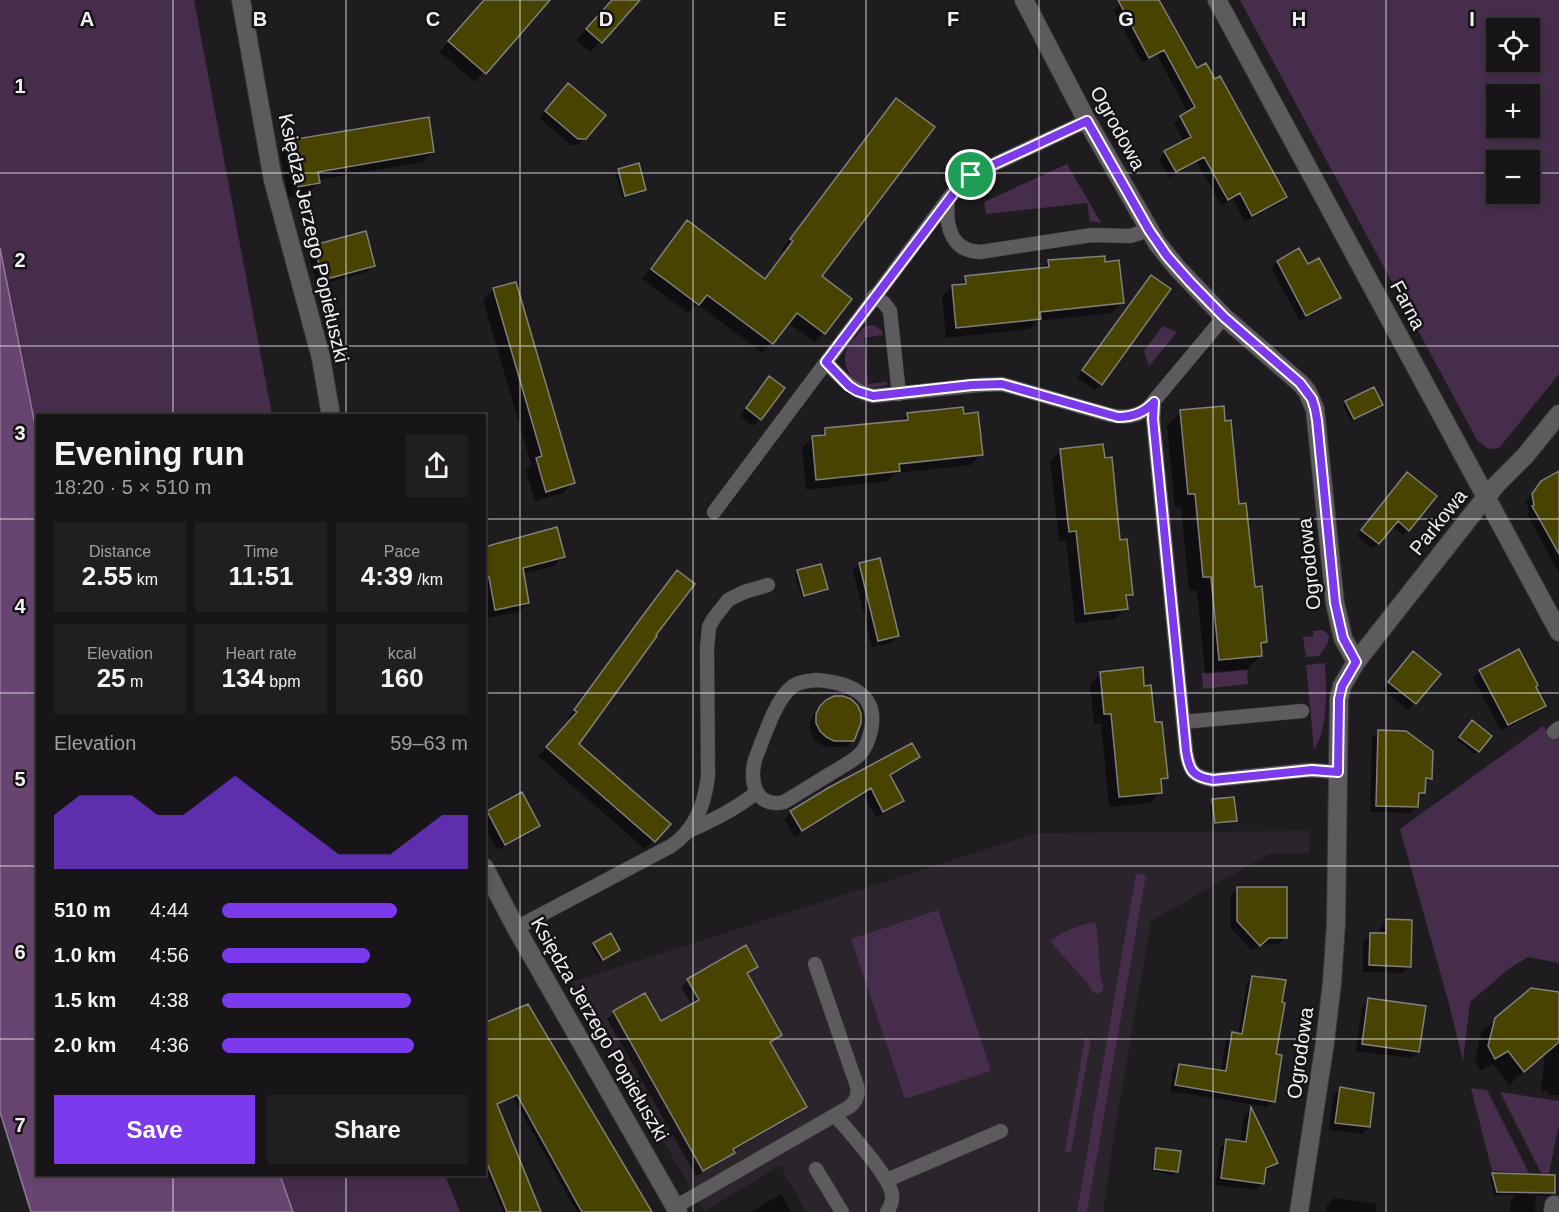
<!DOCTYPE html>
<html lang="en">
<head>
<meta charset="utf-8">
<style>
  body { margin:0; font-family:Arial,sans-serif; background:#201e21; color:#f1f3f6; height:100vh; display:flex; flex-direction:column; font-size:22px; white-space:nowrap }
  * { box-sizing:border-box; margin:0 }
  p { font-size:20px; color:#9e9fa2 }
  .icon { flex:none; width:33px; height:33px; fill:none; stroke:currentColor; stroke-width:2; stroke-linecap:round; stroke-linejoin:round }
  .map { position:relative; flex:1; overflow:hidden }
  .sheet { position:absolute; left:36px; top:414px; width:450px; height:762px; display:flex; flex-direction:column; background:#171518; border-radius:0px; box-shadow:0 3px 9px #0003,0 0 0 2px #363437 }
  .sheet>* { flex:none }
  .tools { position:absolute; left:1486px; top:18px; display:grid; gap:12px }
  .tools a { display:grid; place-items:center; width:54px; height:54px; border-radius:0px; background:#171518; box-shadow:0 3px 9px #0003,0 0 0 2px #363437; font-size:30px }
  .pin { position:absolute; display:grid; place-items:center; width:51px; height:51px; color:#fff; margin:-26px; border:3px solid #fff; border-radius:50%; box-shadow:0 2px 6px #0007 }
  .round { display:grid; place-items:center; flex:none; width:63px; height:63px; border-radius:0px; background:#201e21 }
  .head { display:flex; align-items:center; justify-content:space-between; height:102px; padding:0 18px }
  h1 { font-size:33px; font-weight:800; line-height:45px }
  .metrics { display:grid; grid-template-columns:repeat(3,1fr); gap:9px; height:102px; padding:6px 18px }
  .metrics div { display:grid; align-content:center; border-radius:0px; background:#201e21; text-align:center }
  .metrics b { font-size:26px; font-weight:800 }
  .metrics small { font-size:16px; font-weight:400 }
  .metrics p { font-size:16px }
  .chart { height:168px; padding:12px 18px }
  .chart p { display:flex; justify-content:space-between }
  .chart svg { width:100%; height:108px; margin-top:6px; fill:#7c3aed; opacity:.7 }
  .button { display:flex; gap:12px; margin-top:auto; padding:12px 18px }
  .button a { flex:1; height:69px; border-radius:0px; background:#7c3aed; color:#fff; font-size:24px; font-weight:800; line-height:69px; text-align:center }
  .button a+a { background:#201e21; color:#f1f3f6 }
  ul { padding:0 18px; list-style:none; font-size:20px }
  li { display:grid; grid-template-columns:96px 72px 1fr; align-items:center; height:45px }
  li i { height:15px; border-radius:8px; background:#7c3aed }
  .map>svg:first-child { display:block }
</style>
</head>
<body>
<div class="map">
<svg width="1559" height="1212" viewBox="0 0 1559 1212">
  <rect width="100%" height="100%" fill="#1f1c20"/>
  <path fill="#2b242c" d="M1310,831L1309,853L1269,854L1151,921L1114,1136L1103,1212H806L780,1165L704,1212L572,982L1037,833Z"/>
  <path fill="#462d4c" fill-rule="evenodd" d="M0,0H194L272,415L38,416L37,440L0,248Z
    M1240,0H1559V374L1499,448L1488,449L1477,440ZM1497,28H1530V62H1497ZM1497,94H1530V128H1497ZM1497,160H1530V194H1497Z
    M1067,164L1101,223L1090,221L1087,203L986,214L984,202Z
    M873,325L881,330L883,335L864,338L868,384L887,382V385C882,386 874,388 869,387C853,385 841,366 846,351C849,343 858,335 863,328L867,326Z
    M1163,326L1177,332L1149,366L1144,351Z
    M1322,630C1336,635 1325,648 1319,656L1306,657L1303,637L1313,636V631Z
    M1325,663C1326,687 1329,729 1314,749L1306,665Z
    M1247,669L1248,684L1203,689L1202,673Z
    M1543,726L1556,740L1559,738V963L1528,957L1510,968L1470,1002L1463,1061L1449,1004L1400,829Z
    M1136,874L1146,875L1087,1212H1077Z
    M938,910L991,1071L905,1099L851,939Z
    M1096,922L1101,980L1104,986L1102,992L1096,994L1092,991L1089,985L1050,941C1064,931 1078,925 1096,922Z
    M1085,1038L1091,1039L1071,1152L1065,1151Z
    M1471,1088L1487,1090L1529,1173L1492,1171Z
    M1500,1092L1559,1101V1123L1549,1174L1541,1173Z
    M280,1175H445L460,1212H293Z"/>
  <path fill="#684571" stroke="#927898" stroke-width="1.5" d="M0,248L38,440V1174L280,1175L293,1212H31L0,1112Z"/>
  <path fill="#0007" d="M484,0H547L475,82L439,52Z
    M612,0H638L590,52L576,40Z
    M1128,0H1158L1196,70L1285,197L1279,204L1245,222L1233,199L1221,205L1197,162L1169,178L1159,159L1165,152L1184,142L1174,123L1181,117L1188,113L1157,55L1142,63L1114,11L1120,4Z
    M562,91L585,138L578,145H571L539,118Z
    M896,100L820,276L824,333L814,342L787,322L771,343L762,353L697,304L688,313L642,279L678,232L687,222L764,280L785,252L782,249L887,109Z
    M291,142L433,152L422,162L318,180V183L308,193L288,197L280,152Z
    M618,170L645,190L642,193L622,198L615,173Z
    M315,246L373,266L366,272L317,286L308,253Z
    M1299,250L1307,266L1339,297L1333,304L1300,321L1271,268L1277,262Z
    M1049,261L1104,263L1122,303L1111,313L1037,321L1029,329L946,338L942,297L952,286H958L966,278L1040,269Z
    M1145,284L1101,384L1094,390L1077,378Z
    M494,289L573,483L563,493L535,501L526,470L531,464L483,300Z
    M763,385L760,419L753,426L740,416Z
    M1346,402L1378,407L1351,421L1343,405Z
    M1181,412L1224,422L1237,505L1265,642L1260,647V656L1246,670L1205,674L1197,590L1189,591L1181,507L1175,508L1167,426Z
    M908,414L963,416L981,455L971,465L896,473L888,481L806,490L802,448L812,438L818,437L825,430L900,422Z
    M1061,450L1119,541L1131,594L1125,600L1126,608L1115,619L1075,623L1066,541H1059L1050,461Z
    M1559,473V573L1527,514L1529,512L1526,501L1542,482Z
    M1402,480L1408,530L1403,535L1392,527L1373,549L1357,536Z
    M484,549L563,556L554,566L522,574L528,603L519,612L486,618L484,610Z
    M859,564L898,636L891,643L872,647L853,571Z
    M798,571L826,589L823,592L802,598L795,574Z
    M677,572L654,635L577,744L669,824L645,849L538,756L570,721L567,719L629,632L669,580Z
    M1406,659L1415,703L1408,710L1383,690Z
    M1480,671L1544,706L1538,712L1501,731L1473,678Z
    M1100,673L1143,687L1154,724L1166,777L1160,784V792L1150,803L1109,807L1101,724H1094L1090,684Z
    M827,701L853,740L846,747H827L819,744L813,738L810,730V722L813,715Z
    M1469,725L1478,751L1475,754L1457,740Z
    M1379,731L1431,778L1424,785V793L1417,799V806L1410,813L1370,812L1372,738Z
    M918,757L911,764L890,777L902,800L895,807L876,817L863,794L795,837L784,819L791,813L828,789Z
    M1213,801L1235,820L1232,823L1212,825L1210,804Z
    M488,812L538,826L531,833L498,850L484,826V815Z
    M1238,889L1285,937L1278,944L1260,945L1252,951L1231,928V895Z
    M1386,921L1410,966L1403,973L1363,972V942L1370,935H1379L1380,928Z
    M594,944L619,950L600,962L591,947Z
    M756,966L746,975L780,1035L769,1044L805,1107L798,1114L733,1151V1152L727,1159L696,1176L607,1019L614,1013L660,1023L692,1006L681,987L688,980Z
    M1253,977L1274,1055L1273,1101L1267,1107L1170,1091L1173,1071L1179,1065L1221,1072L1226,1040L1232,1034L1238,1035L1247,983Z
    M1559,994V1095H1549V1092L1541,1091L1545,1054L1509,1085L1493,1064L1481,1071L1475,1060L1481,1033L1496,1019Z
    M1369,1000L1418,1052L1411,1058L1356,1051L1362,1007Z
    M484,1025L651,1212H577L513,1097L496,1105L539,1212H503L484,1166Z
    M1340,1089L1369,1127L1362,1134L1329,1130L1333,1096Z
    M1250,1110L1276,1163L1269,1170L1264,1172L1263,1183L1256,1190L1215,1185L1220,1148L1227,1141L1240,1143L1244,1116Z
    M1157,1150L1176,1172L1173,1175L1151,1171L1154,1153Z
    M1493,1174L1553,1193L1550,1196H1536L1535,1212H1510V1202L1516,1195H1494L1490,1177Z
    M781,1194L791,1212H751Z
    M1334,1198L1377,1204L1376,1212H1326L1327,1205Z"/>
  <path fill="#484400" stroke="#80807b" stroke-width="1.5" d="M484,0H550L486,74L448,41Z
    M612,0H640L602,43L586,29Z
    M1118,0H1159L1197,68L1206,63L1215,79L1220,76L1287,197L1252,216L1240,193L1228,200L1204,157L1176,172L1164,151L1191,137L1180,116L1195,107L1164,50L1149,58Z
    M568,83L606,115L586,139H578L545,111Z
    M896,98L935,127L822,276L852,299L825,334L797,313L773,344L707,295L699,305L651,269L687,220L765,279L793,241L790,239Z
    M429,117L434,152L318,172L320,183L298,187L290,140Z
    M639,163L646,190L625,196L618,169Z
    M366,231L375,266L323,280L314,245Z
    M1299,248L1308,264L1319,258L1341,298L1306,316L1277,261Z
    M1105,256V262L1119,260L1124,303L1040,312L1041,319L956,328L952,285L966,284L965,276L1049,267L1048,260Z
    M1151,275L1171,289L1102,385L1082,370Z
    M516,282L575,483L546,492L536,458L542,456L493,288Z
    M769,376L785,388L761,420L746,408Z
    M1374,387L1383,405L1354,419L1345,401Z
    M1224,406L1225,421L1231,420L1239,504L1246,503L1255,587L1262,586L1267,642L1261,643L1262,656L1219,660L1211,577H1203L1195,494H1188L1180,410Z
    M963,407L964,414L978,412L983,455L899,464L900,471L816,480L812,436L825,435V428L908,420L907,413Z
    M1103,444L1105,458L1112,457L1120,540L1127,539L1133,595H1126L1128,609L1085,614L1076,531L1069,532L1060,449Z
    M1559,471V554L1532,506L1534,505L1532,494L1541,481Z
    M1407,472L1437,496L1409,531L1398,521L1379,544L1361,530Z
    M557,527L565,557L523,568L529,603L495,610L489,577L484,579V547Z
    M880,558L899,636L878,641L859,563Z
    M821,564L828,589L804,596L797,570Z
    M677,570L695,584L656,635L657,636L579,744L671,824L655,842L546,747L577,712L574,710L638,622Z
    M1519,649L1538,685L1536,687L1546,706L1508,725L1479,670Z
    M1413,651L1441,674L1416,704L1388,682Z
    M1143,667L1144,686L1151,685L1155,722H1162L1168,778L1161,779L1162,793L1119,797L1111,714H1104L1100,672Z
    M834,696H843L851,699L858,706L861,714V723L854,741H834L826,737L820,731L816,723V714L820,706L826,700Z
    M1472,720L1492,736L1479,752L1459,737Z
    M1378,730L1406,731L1433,751L1432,779L1426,778L1425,793H1419L1418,807L1376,806Z
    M912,743L920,757L890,775L904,801L883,812L871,788L802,831L790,811L828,788Z
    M522,792L540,826L505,845L487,811Z
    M1234,797L1237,821L1215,823L1212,799Z
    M1237,887H1287V938H1269L1260,946L1237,921Z
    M1386,919L1412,920L1411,967L1369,965L1370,933H1386Z
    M611,933L620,950L603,960L593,943Z
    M746,945L758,967L747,973L782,1035L770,1042L807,1107L733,1149L735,1153L703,1171L613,1011L645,993L661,1021L699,1000L687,979Z
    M1252,976L1286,980L1282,1002L1285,1003L1276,1054L1282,1055L1275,1102L1175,1085L1179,1064L1226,1071L1232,1032L1242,1034Z
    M1531,988L1559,992V1042L1524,1072L1508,1051L1495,1059L1488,1046L1495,1018Z
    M1368,998L1426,1006L1419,1052L1362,1044Z
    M528,1004L652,1212H582L517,1095L497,1104L541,1212H507L484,1156V1023Z
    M1340,1087L1374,1093L1370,1127L1335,1123Z
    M1251,1107L1278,1163L1266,1168L1264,1184L1221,1178L1226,1139L1246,1142Z
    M1156,1148L1181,1151L1178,1172L1154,1169Z
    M1492,1173L1555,1175V1193L1497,1192Z"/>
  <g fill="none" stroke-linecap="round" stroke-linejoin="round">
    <defs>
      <path id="lane" d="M948,199C945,224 950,251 980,252L1092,235L1130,236L1149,230
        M874,296L884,303L890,311L899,394
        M826,362C840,377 852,391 873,396L980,385L1002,384L1110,415C1124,418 1137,417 1148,408L1224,317
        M1154,402L1153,419L1186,751C1189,770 1193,777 1213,780L1309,770L1338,772
        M714,512L958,186L971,175L1087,121
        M816,680C846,682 879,692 871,730C869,739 866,749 859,755C854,760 846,764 840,768C821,779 803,791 784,802C755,809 748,779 756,757C764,737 776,698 793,686C800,681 808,681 816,680Z
        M1183,722L1302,711
        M1554,732L1559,728
        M689,831C713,820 736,809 757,792
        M516,928L671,846C695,830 705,804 708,776L707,649L709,627L714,618L728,600L744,592L768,585
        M835,1115C849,1132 889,1175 892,1194C893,1201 891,1206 887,1212
        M816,1169L842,1212
        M887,1180L1001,1131
        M675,1207L849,1107C856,1102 859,1095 857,1086L815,964"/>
      <path id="street" d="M241,0L273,180L321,358L331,416
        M1024,0L1087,121L1157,243L1178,269L1224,317L1300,383L1307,391L1315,409L1335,603L1343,638L1356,662L1342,686L1339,699L1336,923L1332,983L1325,1042L1299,1212
        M1217,0L1559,632
        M1356,662L1474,512L1497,484L1525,456L1559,414
        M484,867L516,928L678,1212
        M1553,1212L1554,1205"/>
    </defs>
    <use href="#lane" stroke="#3c393c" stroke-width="15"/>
    <use href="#street" stroke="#3c393c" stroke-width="20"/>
    <use href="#lane" stroke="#5e5b5f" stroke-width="14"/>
    <use href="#street" stroke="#5e5b5f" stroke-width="18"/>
  </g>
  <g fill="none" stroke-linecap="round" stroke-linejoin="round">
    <defs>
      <path id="route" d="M1087,121L1149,230L1167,256L1190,282L1224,317L1300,383L1312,399L1315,409L1317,420L1335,603L1343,638L1356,662L1342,686L1339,699L1338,772L1312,770L1213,780C1193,777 1189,771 1186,751L1153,419L1154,402C1144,413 1133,417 1118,417L1002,384L972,385L873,396L857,391L849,386L826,362L963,181L971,175Z"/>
    </defs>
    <use href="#route" stroke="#fff" stroke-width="12"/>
    <use href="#route" stroke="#7c3aed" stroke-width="8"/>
  </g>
  <path fill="none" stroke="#f3f0f3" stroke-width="1.5" stroke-opacity="0.55" d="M173,0V416M346,0V416M520,0V1212M693,0V1212M866,0V1212M1039,0V1212M1213,0V1212M1386,0V1212M0,173H1497M1530,173H1559M0,346H1559M0,519H38M484,519H1559M0,693H38M484,693H1559M0,866H38M484,866H1559M0,1039H38M484,1039H1559M173,1174V1212M346,1174V1212"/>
  <g text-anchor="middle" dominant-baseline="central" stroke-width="5" stroke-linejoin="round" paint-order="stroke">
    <g font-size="20" fill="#f3f0f3" stroke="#161316">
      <text transform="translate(1118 128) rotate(61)">Ogrodowa</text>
      <text transform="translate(314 238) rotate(77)">Księdza Jerzego Popiełuszki</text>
      <text transform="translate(1408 305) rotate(62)">Farna</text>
      <text transform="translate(1438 522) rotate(-51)">Parkowa</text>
      <text transform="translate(1309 564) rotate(-96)">Ogrodowa</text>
      <text transform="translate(600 1029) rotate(60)">Księdza Jerzego Popiełuszki</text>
      <text transform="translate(1300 1053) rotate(-82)">Ogrodowa</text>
    </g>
  </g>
  <g font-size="20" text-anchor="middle" font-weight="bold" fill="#f3f0f3" stroke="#161316" stroke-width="5" stroke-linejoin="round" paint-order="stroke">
    <text x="87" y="26">A</text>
    <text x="260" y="26">B</text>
    <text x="433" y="26">C</text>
    <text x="606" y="26">D</text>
    <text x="780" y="26">E</text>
    <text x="953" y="26">F</text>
    <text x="1126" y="26">G</text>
    <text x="1299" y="26">H</text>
    <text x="1472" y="26">I</text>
    <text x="20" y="93">1</text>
    <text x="20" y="267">2</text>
    <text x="20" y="440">3</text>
    <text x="20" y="613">4</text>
    <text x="20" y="786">5</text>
    <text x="20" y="959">6</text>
    <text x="20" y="1132">7</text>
  </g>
</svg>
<div class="tools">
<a><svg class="icon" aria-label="locate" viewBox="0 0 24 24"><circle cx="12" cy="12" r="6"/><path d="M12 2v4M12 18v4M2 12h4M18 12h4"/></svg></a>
<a>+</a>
<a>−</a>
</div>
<div class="pin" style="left:971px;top:175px;background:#1e9e55"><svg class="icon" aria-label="arrive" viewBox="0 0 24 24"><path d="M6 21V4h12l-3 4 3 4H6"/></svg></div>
<section class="sheet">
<div class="head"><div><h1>Evening run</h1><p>18:20 · 5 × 510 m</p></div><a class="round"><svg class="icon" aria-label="share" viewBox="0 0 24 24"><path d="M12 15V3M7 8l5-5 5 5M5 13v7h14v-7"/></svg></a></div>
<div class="metrics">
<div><p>Distance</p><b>2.55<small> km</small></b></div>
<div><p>Time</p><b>11:51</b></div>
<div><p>Pace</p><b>4:39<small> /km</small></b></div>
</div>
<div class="metrics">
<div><p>Elevation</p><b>25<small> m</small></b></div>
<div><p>Heart rate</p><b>134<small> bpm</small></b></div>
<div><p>kcal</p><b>160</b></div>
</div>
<div class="chart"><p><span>Elevation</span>59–63 m</p>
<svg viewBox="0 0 160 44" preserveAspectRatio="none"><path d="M0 44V22L10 14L20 14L30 14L40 22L50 22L60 14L70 6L80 14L90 22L100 30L110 38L120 38L130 38L140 30L150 22L160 22V44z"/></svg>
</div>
<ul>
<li><b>510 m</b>4:44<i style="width:71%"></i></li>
<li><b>1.0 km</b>4:56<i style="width:60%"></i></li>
<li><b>1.5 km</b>4:38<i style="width:77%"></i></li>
<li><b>2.0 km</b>4:36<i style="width:78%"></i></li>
</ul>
<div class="button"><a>Save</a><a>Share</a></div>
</section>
</div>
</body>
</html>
